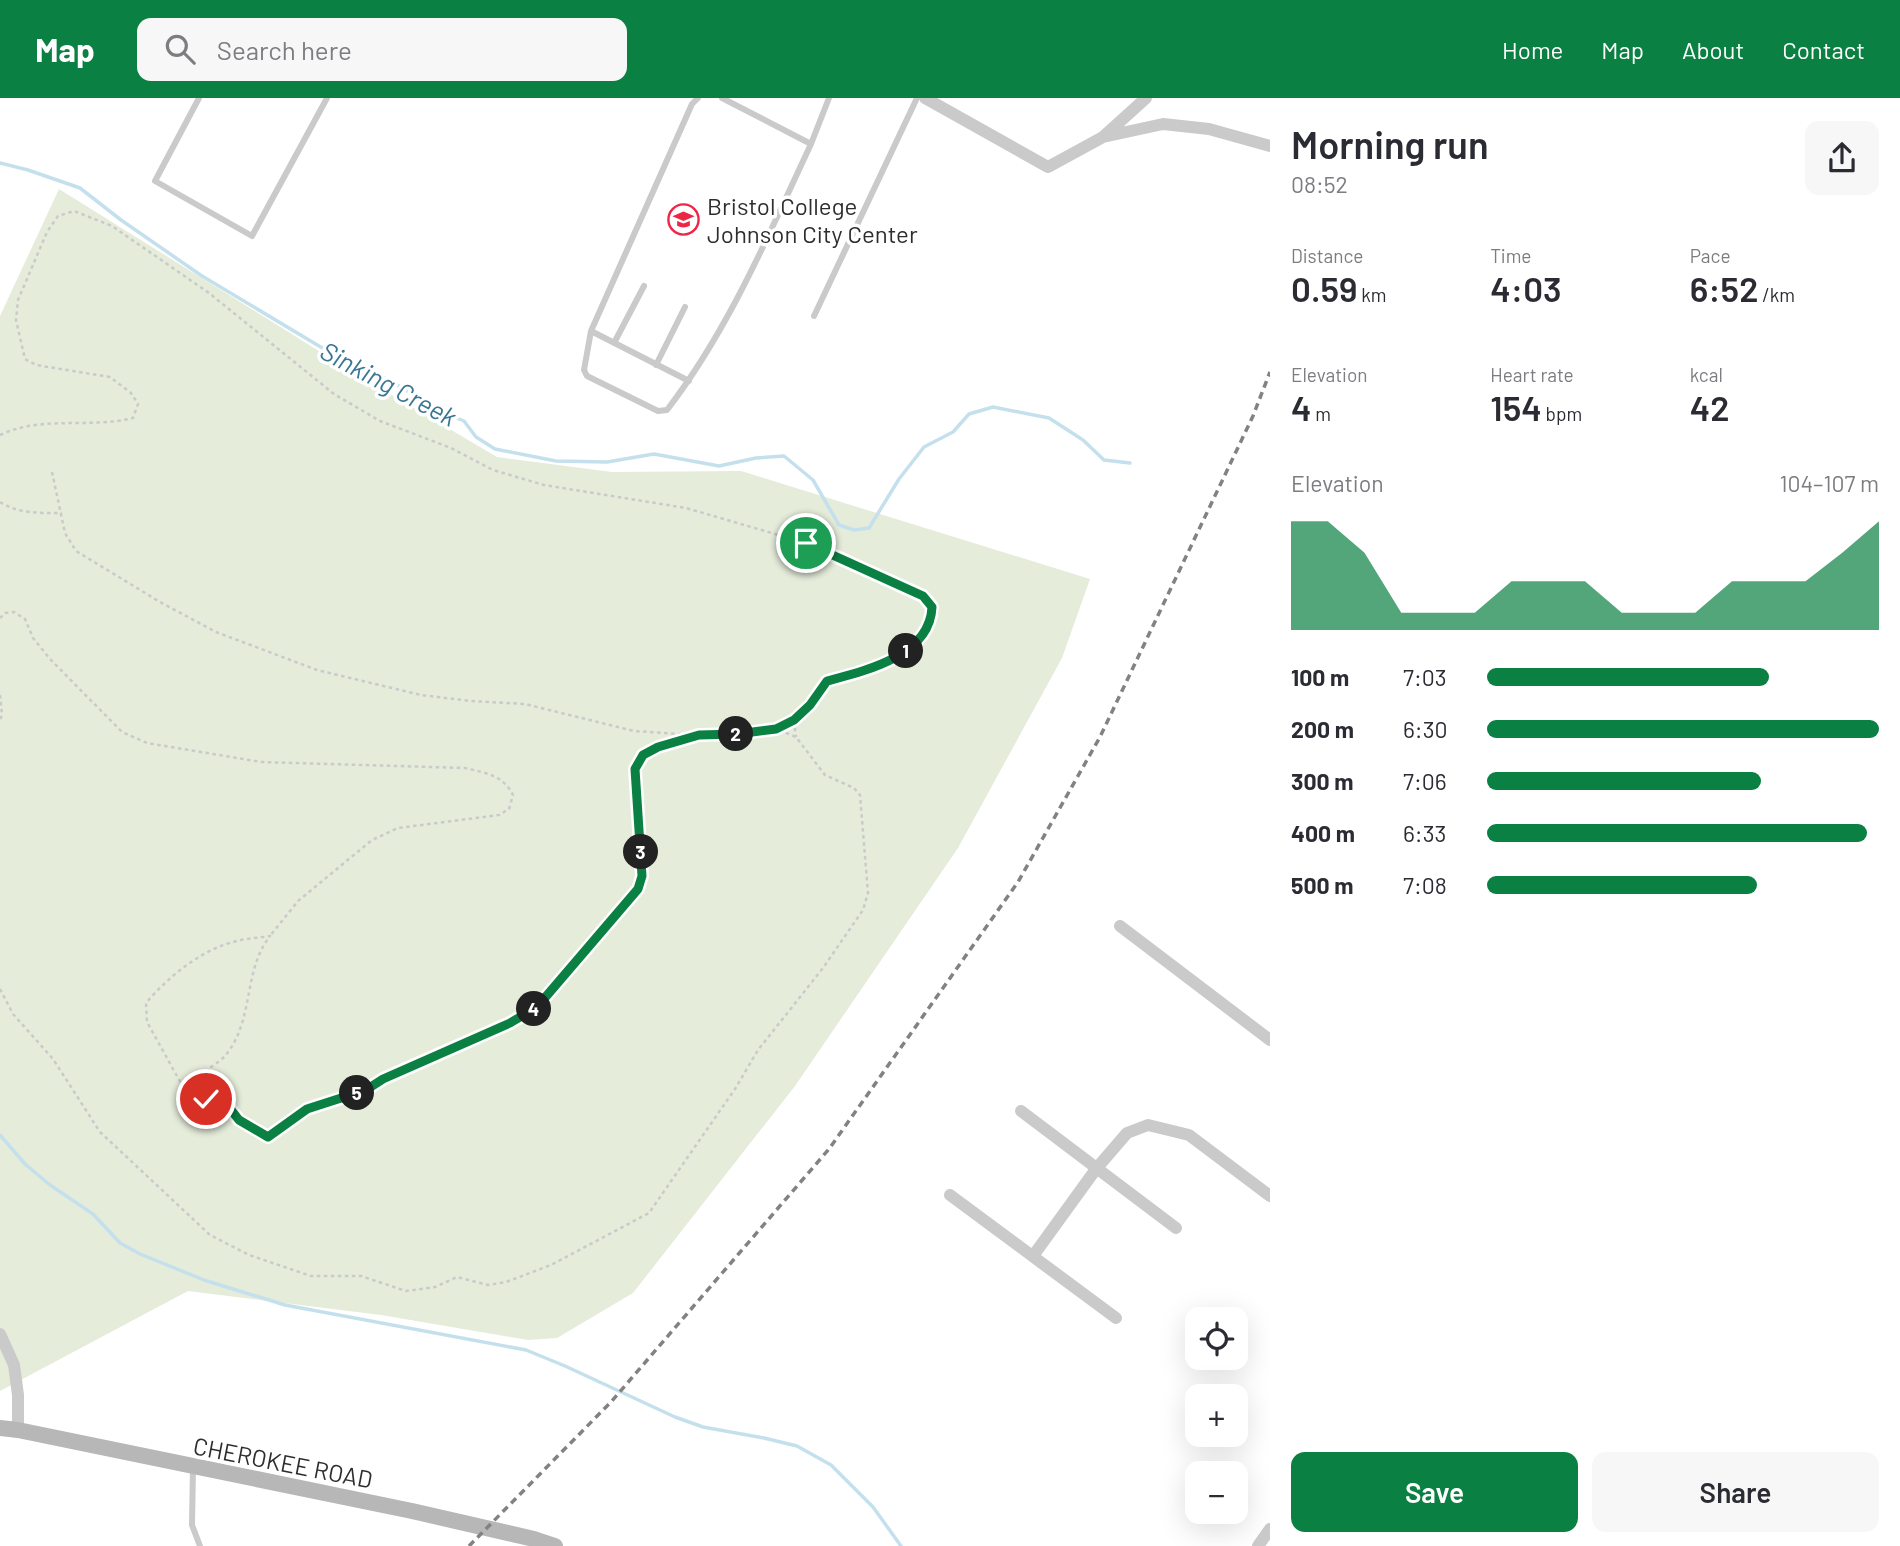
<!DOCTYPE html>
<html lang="en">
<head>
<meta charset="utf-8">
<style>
  body { margin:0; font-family:Barlow,sans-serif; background:#f7f7f7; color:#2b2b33; height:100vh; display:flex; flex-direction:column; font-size:26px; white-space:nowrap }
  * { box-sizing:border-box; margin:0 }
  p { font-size:23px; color:#7c7c81 }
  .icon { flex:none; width:38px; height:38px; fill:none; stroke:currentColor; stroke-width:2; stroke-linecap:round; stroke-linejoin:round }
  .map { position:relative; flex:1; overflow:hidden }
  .drawer { display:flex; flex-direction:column; background:#fff; width:630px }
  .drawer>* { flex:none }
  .tools { position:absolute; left:1185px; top:1209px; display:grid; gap:14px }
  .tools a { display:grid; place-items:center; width:63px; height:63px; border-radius:14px; background:#fff; box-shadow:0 7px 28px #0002; font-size:35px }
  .pin { position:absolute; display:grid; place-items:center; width:60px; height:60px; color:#fff; margin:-30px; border:4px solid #fff; border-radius:50%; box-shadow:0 2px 7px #0007 }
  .km { position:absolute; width:35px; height:35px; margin:-18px; border-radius:50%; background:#222; color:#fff; font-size:19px; line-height:35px; text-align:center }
  .round { display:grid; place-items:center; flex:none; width:74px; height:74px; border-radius:14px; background:#f7f7f7 }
  .headline { display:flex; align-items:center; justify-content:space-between; height:119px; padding:0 21px }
  h1 { font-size:38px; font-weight:600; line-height:52px }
  .figures { display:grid; grid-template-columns:repeat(3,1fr); gap:10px; height:119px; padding:7px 21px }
  .figures div { display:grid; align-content:center }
  .figures b { font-size:35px; font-weight:600 }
  .figures small { font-size:19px; font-weight:400 }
  .figures p { font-size:19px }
  .chart { height:196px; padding:14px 21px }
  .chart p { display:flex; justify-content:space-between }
  .chart svg { width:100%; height:126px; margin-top:7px; fill:#0b8043; opacity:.7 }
  .button { display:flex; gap:14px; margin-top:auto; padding:14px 21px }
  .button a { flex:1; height:80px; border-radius:14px; background:#0b8043; color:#fff; font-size:28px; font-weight:600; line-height:80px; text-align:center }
  .button a+a { background:#f7f7f7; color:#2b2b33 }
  ul { padding:0 21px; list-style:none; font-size:23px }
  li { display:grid; grid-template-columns:112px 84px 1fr; align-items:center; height:52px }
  li i { height:18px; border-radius:9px; background:#0b8043 }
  header { display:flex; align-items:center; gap:42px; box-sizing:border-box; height:98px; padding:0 35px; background:#0b8043; color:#fff }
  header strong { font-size:33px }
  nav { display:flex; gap:38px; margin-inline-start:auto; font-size:24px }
  .search { width:490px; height:63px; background:#f7f7f7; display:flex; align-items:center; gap:18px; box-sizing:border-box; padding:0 24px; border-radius:14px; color:#7c7c81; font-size:26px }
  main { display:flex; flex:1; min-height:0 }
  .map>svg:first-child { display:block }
</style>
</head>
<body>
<header>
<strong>Map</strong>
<div class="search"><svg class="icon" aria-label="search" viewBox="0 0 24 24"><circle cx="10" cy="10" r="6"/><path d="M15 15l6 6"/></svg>Search here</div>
<nav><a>Home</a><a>Map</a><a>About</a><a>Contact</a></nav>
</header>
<main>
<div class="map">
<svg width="1270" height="1448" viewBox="0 0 1270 1448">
  <rect width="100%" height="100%" fill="#fff"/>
  <path fill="#e5ecda" d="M59,91L346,270L497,359L612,374L741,373L1090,481L1062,560L958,750L795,988L633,1195L557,1240L528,1242L381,1217L188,1193L0,1293V218Z"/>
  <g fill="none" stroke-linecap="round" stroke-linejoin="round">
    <path stroke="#c5e0ed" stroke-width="3.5" d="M0,65L28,72L80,90L121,122L202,178L324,251L389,282L442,314L464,323L476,339L495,351L556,363L607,364L654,356L719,368L756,360L784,358L813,382L839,427L854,432L869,430L899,381L924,349L953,334L969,316L993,309L1049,320L1083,342L1104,362L1130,365
      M0,1037L25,1066L50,1087L93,1116L120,1145L140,1156L204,1182L285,1207L526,1252L565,1268L675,1319L703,1329L764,1340L797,1348L831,1367L873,1409L901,1448"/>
    <path stroke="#cacaca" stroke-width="2.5" stroke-dasharray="3.5 3.5" stroke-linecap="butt" d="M0,337C42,317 89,331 133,320L138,306L131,295L110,279L36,267L25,261L16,222L18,202L47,134L58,118L74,113L112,128L209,195L334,296L380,323L451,350L493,372L544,387L686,410L806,445L923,498L932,509C930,558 864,573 826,583L810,607L794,622
      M52,374L65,435L76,453L160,504L216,534L317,572L421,597L471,603L525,606L634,633L693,637
      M0,404C19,416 40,415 62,415
      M0,520L5,515L14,514L25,521L33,540L50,561L122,634L147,645L261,664L465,670C486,675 503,677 513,697L509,711L499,717L398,730L372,742L298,803L270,838
      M0,597L2,617L0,622
      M699,637L737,636L776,631
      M0,891L13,916L53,961L100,1034L210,1137L249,1157L311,1178H361L406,1193L435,1189L457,1179L488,1187L506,1184L551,1167L649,1115L735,991L758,952L823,870L863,812L868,795L860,697L854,690L825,677L796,639L776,631L794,622L796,639
      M224,1003L206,1001L182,987L147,924L146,905C169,878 202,851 237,843C248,840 259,840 270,838C242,874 255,924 224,959C218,965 209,970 202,975L239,1022L268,1039L307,1011L366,992L383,981L510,925L537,909L638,791L642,778L635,671L643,657L658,649L699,637"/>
    <path stroke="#cacaca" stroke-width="6" d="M199,0L155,83L252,138L327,0
      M698,0L692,6L591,233L584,272L587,278L658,313L667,312C729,231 768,138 811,46
      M722,0L811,46L829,0
      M814,218L917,0
      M591,233L689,283
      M614,245L644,188
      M656,267L685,209
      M193,1369L192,1427L200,1448"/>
    <path stroke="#cacaca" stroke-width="12" d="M925,0L1048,69L1103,39L1163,26L1209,31L1270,48
      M1103,39L1146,0
      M1120,828L1270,942
      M1021,1013L1176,1130
      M950,1097L1116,1220
      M1033,1158L1096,1071L1127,1035L1148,1027L1189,1037L1270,1098
      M0,1236L14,1267L18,1297V1332
      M1258,1448L1270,1431"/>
    <path stroke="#b7b7b7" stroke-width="16" d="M0,1330L18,1332L412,1413L534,1441L555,1448"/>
    <path stroke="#828282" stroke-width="3.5" stroke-dasharray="7 5" stroke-linecap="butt" d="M469,1448L611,1304L829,1051L1018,784L1100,639L1253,318L1270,274"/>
  </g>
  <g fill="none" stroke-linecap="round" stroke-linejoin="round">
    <defs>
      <path id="route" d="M206,1001L224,1003L239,1022L268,1039L307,1011L366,992L383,981L510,925L537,909L638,791L642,778L635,671L643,657L658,649L699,637L737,636L776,631L794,622L810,607L827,583C865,573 930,558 932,509L923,498L806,445"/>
    </defs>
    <use href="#route" stroke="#fff" stroke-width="14"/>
    <use href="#route" stroke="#0b8043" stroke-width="9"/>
  </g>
  <defs>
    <symbol id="school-ring" viewBox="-11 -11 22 22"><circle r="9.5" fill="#fff" stroke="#ed2645" stroke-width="1.5"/><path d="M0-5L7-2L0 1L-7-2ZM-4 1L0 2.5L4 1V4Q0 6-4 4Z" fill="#ed2645"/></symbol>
  </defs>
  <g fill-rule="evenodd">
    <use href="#school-ring" x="666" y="104" width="35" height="35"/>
  </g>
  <g text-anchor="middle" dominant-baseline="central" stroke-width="7" stroke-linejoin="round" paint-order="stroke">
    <g font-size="24" fill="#2d2d2d" stroke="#fff" text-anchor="start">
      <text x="707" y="107">Bristol College<tspan x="707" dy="28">Johnson City Center</tspan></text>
    </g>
    <g font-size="24" fill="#2d2d2d" stroke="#fff">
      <text transform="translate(283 1364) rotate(11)">CHEROKEE ROAD</text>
    </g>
    <g font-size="26" font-style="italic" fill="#387793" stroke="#fff">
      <text transform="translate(389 285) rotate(28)">Sinking Creek</text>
    </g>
  </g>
</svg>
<div class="tools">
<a><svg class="icon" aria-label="locate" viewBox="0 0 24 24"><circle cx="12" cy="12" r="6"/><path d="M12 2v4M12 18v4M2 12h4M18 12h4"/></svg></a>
<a>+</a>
<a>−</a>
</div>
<div class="pin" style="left:806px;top:445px;background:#1e9e55"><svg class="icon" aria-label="arrive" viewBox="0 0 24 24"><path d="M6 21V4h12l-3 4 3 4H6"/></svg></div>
<div class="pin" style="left:206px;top:1001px;background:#d93025"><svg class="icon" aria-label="check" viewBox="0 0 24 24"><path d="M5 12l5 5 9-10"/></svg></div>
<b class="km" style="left:906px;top:553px">1</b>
<b class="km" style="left:736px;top:636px">2</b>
<b class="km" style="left:641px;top:754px">3</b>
<b class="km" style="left:534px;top:911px">4</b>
<b class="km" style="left:357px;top:995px">5</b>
</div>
<section class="drawer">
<div class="headline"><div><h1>Morning run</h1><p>08:52</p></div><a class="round"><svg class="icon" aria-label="share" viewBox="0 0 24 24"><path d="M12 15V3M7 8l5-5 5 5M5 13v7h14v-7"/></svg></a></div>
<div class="figures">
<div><p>Distance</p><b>0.59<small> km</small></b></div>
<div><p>Time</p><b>4:03</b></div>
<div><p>Pace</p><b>6:52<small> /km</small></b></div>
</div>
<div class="figures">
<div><p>Elevation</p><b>4<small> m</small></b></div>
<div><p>Heart rate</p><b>154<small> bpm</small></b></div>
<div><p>kcal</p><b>42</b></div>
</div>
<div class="chart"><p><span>Elevation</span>104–107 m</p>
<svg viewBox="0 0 160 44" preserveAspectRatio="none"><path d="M0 44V6L10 6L20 17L30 38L40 38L50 38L60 27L70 27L80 27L90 38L100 38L110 38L120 27L130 27L140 27L150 17L160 6V44z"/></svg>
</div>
<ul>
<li><b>100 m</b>7:03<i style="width:72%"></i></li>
<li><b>200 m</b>6:30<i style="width:100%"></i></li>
<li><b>300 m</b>7:06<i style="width:70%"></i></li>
<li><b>400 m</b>6:33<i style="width:97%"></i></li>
<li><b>500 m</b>7:08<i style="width:69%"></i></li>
</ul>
<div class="button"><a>Save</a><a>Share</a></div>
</section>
</main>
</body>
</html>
